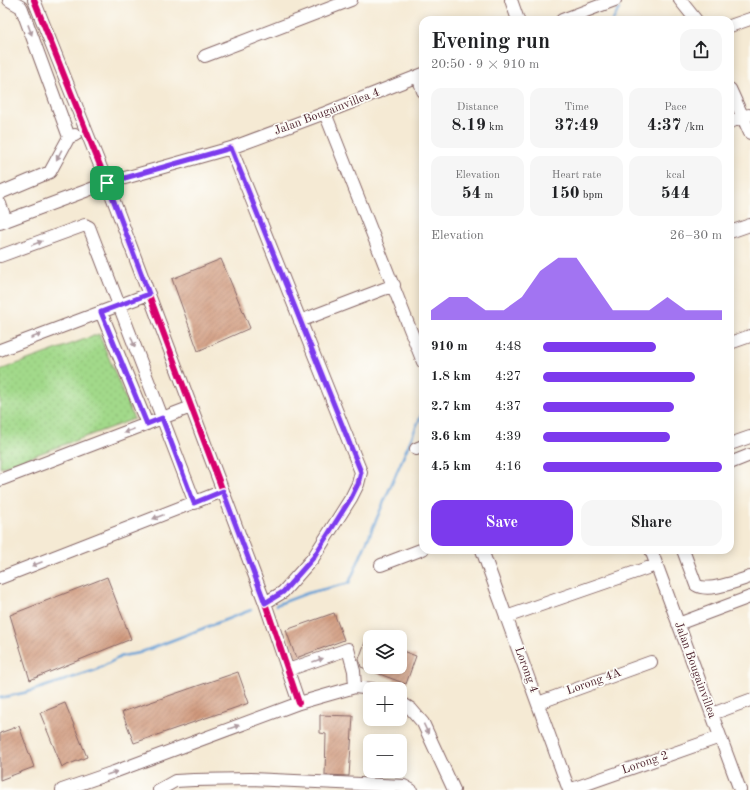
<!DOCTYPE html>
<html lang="en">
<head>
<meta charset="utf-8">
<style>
  body { margin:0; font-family:"Old Standard TT",serif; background:#f6f6f6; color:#202124; height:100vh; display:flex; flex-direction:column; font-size:15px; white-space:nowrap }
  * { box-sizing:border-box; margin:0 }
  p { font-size:13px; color:#757577 }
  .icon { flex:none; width:22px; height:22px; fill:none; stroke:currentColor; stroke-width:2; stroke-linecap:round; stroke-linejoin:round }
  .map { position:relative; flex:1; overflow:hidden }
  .sheet { position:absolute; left:419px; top:16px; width:315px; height:538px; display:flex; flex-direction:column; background:#fff; border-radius:12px; box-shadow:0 2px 10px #0003 }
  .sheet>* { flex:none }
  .fabs { position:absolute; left:363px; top:630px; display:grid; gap:8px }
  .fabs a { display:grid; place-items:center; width:44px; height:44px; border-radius:8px; background:#fff; box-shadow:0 2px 10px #0003; font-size:20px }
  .pin { position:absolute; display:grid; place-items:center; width:34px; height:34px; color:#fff; margin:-17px; border-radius:8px; box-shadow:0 2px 6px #0006 }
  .round { display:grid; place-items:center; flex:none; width:42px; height:42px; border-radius:12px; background:#f6f6f6 }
  .overview { display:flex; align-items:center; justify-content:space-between; height:68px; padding:0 12px }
  h1 { font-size:22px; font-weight:600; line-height:30px }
  .metrics { display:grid; grid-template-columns:repeat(3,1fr); gap:6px; height:68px; padding:4px 12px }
  .metrics div { display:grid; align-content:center; border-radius:10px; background:#f6f6f6; text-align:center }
  .metrics b { font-size:17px; font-weight:600 }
  .metrics small { font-size:11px; font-weight:400 }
  .metrics p { font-size:11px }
  .chart { height:112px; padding:8px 12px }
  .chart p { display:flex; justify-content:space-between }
  .chart svg { width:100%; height:72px; margin-top:4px; fill:#7c3aed; opacity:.7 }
  .button { display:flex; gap:8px; margin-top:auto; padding:8px 12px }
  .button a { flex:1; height:46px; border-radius:12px; background:#7c3aed; color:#fff; font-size:16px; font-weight:600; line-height:46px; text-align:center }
  .button a+a { background:#f6f6f6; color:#202124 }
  ul { padding:0 12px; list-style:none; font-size:13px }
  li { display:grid; grid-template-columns:64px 48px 1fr; align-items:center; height:30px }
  li i { height:10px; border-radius:5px; background:#7c3aed }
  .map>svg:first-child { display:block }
</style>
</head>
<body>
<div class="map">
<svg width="750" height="790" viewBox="0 0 750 790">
  <defs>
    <pattern id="grass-dots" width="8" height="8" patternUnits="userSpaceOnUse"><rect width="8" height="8" fill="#a2d98a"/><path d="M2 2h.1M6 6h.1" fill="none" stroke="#8dba77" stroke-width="1.8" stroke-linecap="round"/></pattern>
    <pattern id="building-hatch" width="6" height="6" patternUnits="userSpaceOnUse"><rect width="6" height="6" fill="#d09a7d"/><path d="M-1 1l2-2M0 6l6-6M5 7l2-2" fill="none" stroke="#ab7d67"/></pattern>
  </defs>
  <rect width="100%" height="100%" fill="#fdfcf7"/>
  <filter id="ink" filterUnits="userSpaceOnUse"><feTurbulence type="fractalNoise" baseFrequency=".025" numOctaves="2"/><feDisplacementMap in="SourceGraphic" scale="8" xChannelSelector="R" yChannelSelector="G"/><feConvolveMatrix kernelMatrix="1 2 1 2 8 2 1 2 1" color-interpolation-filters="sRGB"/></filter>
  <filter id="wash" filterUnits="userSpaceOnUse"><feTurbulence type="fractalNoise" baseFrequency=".012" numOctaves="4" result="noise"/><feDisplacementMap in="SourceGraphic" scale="16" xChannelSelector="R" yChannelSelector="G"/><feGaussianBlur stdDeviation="0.9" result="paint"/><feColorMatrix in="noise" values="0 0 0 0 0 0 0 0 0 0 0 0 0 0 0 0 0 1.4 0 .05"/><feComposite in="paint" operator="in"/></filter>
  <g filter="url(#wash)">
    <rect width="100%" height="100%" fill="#f5ead4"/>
    <path fill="url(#grass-dots)" stroke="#767c5a" d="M99,334L134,419L0,468V370Z"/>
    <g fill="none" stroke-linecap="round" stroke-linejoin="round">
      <path stroke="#67a0d6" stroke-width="2.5" d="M613,20L619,9
        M276,605L308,593L349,583L423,411
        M0,698L28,692L96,670L122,656L139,653L251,610"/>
    </g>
    <g id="blocks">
      <path fill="url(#building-hatch)" d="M221,259L250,328L198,351L172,279Z
        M107,577L131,639L30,680L10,615Z
        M334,613L344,640L296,658L286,630Z
        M369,631L370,667H400V650L416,656L406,684L361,667L359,659Z
        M238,672L249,703L134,743L122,712Z
        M65,703L87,757L62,767L40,713Z
        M320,715L353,716L349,776L325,775L326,734L320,733Z
        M19,726L34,767L0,780V733Z"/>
    </g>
  </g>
  <g filter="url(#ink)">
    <use href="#blocks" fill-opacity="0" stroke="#866666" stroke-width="1"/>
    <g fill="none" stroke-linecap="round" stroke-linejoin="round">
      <defs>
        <path id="minor" d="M9,0L21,7L22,9L69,137
          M34,0L107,183L265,603L299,703
          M511,0L518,20
          M680,0L696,20
          M562,20L615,0
          M730,26L750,19
          M205,56L351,0
          M418,76L423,91
          M730,89L750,133
          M325,113L423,362
          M730,122L749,115
          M231,148L361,472L358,484L351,498L313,558L283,592L265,603
          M0,193L50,172L69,137L75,135
          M0,204L6,221
          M0,223L107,183L231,148L325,113L423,74
          M730,232L750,225
          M0,256L85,225L89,227L195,503
          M101,312L147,424
          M300,321L394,285
          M730,343L750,336
          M0,350L149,294
          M730,444L750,437
          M416,449L423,446
          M730,463L750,455
          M0,480L191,407
          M482,550L569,790
          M651,550L740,790
          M683,550L696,585C708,593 737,581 750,577
          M381,565L423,549
          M0,578L223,491
          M506,617L656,565
          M678,624L750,597
          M288,670L348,649L354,671L355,687
          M400,702L411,709L423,723L454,790
          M538,703L651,662
          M712,714L750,700
          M62,790L114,772L299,703L355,687L372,689
          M159,790L175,781L194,780L251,779L404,786L411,790
          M569,790L720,737"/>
      </defs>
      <use href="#minor" stroke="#866666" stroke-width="14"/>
      <use href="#minor" stroke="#fff" stroke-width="12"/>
      <defs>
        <path id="cycleway" d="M34,0L107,183L265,603L299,703
          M231,148L361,472L358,484L351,498L313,558L283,592L265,603"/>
      </defs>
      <use href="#cycleway" stroke="#fdfcf7" stroke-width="8"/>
      <use href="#cycleway" stroke="#d6006c" stroke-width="6"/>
    </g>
    <defs><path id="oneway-solid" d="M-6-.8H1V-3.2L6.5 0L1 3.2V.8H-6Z"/></defs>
    <g fill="#ae9aa0">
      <use href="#oneway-solid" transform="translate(30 30) rotate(70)"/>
      <use href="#oneway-solid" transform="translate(59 155) rotate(118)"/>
      <use href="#oneway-solid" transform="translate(37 243) rotate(-21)"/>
      <use href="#oneway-solid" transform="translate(36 336) rotate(-21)"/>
      <use href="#oneway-solid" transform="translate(133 342) rotate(69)"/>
      <use href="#oneway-solid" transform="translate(129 431) rotate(159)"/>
      <use href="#oneway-solid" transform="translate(158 517) rotate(159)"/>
      <use href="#oneway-solid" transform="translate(37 564) rotate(159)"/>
      <use href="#oneway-solid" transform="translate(318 660) rotate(-19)"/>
      <use href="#oneway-solid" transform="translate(234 727) rotate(-20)"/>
      <use href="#oneway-solid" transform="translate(426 729) rotate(65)"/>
      <use href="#oneway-solid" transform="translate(112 773) rotate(-19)"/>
    </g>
  </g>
  <g fill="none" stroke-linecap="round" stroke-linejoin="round" filter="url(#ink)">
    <defs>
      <path id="route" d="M231,148L361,472L358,484L351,498L313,558L283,592L265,603L223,491L194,503L162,418L147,424L101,312L149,294L107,183Z"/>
    </defs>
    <use href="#route" stroke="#fff" stroke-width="8"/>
    <use href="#route" stroke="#7c3aed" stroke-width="5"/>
  </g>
  <g text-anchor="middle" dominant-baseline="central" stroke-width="3.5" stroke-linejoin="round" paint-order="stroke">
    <g font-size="12" fill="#4a1f2b" stroke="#fdfcf7">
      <text transform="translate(327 112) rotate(-21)">Jalan Bougainvillea 4</text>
      <text transform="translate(526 670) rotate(70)">Lorong 4</text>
      <text transform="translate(695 670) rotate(70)">Jalan Bougainvillea</text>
      <text transform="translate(594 682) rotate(-20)">Lorong 4A</text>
      <text transform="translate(645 763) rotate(-19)">Lorong 2</text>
    </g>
  </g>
</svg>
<div class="fabs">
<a><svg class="icon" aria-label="layers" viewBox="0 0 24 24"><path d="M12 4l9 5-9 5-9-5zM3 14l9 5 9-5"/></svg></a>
<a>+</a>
<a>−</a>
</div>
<div class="pin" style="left:107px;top:183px;background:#1e9e55"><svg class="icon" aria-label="arrive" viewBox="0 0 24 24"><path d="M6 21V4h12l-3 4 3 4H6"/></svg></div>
<section class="sheet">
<div class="overview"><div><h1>Evening run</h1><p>20:50 · 9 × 910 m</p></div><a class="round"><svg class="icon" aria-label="share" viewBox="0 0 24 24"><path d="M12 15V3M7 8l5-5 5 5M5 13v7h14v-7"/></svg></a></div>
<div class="metrics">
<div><p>Distance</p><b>8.19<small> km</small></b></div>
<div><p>Time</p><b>37:49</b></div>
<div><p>Pace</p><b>4:37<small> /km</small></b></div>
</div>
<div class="metrics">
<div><p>Elevation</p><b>54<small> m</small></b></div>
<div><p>Heart rate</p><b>150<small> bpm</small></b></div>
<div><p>kcal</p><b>544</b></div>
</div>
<div class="chart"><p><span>Elevation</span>26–30 m</p>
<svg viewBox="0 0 160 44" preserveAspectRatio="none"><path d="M0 44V38L10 30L20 30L30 38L40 38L50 30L60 14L70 6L80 6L90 22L100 38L110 38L120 38L130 30L140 38L150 38L160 38V44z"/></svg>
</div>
<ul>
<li><b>910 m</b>4:48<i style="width:63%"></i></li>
<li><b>1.8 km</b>4:27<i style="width:85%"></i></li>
<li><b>2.7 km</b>4:37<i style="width:73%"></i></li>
<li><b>3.6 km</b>4:39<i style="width:71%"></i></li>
<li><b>4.5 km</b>4:16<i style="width:100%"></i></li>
</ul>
<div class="button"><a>Save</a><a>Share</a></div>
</section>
</div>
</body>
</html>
